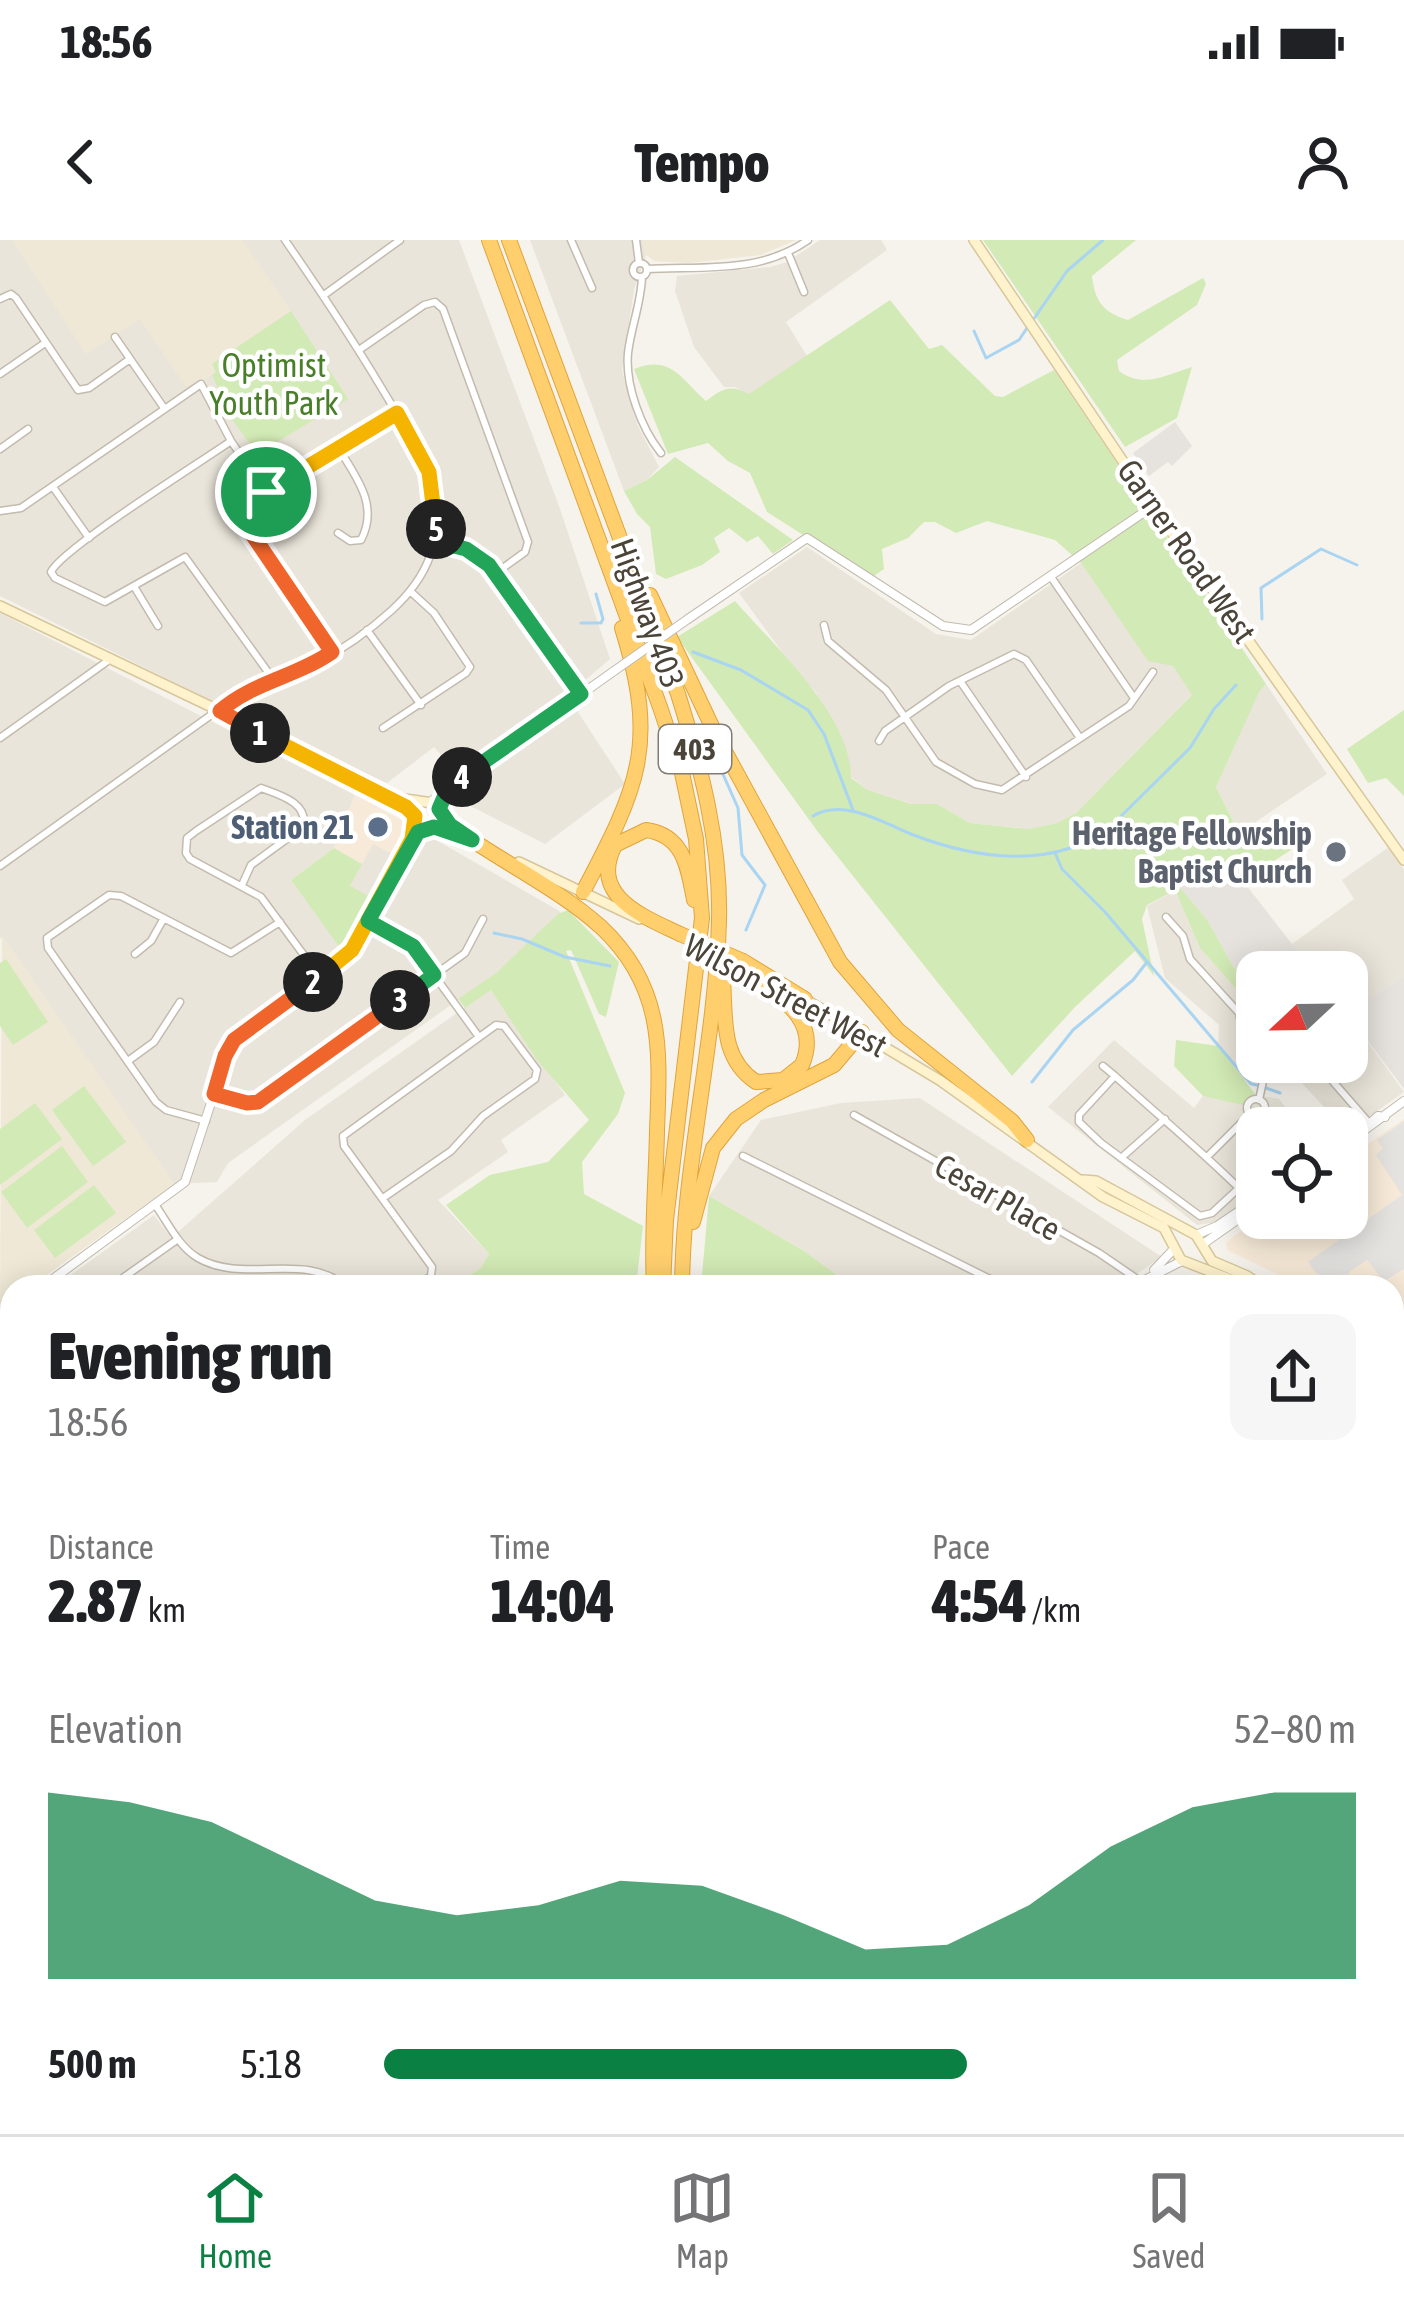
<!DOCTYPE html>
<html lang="en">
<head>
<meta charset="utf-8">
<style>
  body { margin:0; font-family:"Asap Condensed",sans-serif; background:#f6f6f6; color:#202124; height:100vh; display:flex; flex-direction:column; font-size:45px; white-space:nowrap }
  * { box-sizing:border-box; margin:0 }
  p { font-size:39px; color:#757577 }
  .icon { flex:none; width:66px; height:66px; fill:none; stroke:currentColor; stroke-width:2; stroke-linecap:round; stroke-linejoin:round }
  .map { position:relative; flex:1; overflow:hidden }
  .sheet { position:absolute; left:0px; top:1035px; width:1404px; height:861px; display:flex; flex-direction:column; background:#fff; border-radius:36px 36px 0 0; box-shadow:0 6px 30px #0003 }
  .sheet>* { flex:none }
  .needle { width:78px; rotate:248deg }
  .buttons { position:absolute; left:1236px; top:711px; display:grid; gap:24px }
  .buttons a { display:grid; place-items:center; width:132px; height:132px; border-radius:24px; background:#fff; box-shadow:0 6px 30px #0003; font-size:60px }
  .pin { position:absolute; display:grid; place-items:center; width:102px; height:102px; color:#fff; margin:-51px; border:6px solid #fff; border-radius:50%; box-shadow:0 3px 12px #0007 }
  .km { position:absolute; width:60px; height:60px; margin:-30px; border-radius:50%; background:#222; color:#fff; font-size:33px; line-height:60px; text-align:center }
  .round { display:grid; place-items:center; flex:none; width:126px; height:126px; border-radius:24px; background:#f6f6f6 }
  .overview { display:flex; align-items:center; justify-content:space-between; height:204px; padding:0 48px }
  h1 { font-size:66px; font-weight:800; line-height:90px }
  .stats { display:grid; grid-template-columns:repeat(3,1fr); gap:18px; height:204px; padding:12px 48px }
  .stats div { display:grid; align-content:center }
  .stats b { font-size:60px; font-weight:800 }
  .stats small { font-size:33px; font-weight:400 }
  .stats p { font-size:33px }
  .chart { height:336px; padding:24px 48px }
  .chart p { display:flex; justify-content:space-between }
  .chart svg { width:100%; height:216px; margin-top:12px; fill:#0b8043; opacity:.7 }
  ul { padding:0 48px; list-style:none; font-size:39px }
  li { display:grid; grid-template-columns:192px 144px 1fr; align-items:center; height:90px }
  li i { height:30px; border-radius:15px; background:#0b8043 }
  .status { display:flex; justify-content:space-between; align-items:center; height:84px; padding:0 60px; background:#fff; direction:ltr }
  .status svg { height:33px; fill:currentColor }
  header { display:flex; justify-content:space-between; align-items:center; height:156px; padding:0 48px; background:#fff; font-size:54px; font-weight:800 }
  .dock { display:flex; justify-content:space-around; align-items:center; height:168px; border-top:3px solid #e0e0e0; background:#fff; font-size:33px; color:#757577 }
  .dock a { display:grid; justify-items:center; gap:6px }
  .dock .selected { color:#0b8043 }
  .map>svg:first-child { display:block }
</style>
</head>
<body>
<div class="status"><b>18:56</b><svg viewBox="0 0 49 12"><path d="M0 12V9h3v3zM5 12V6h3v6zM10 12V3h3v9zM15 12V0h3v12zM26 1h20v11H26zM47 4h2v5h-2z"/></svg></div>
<header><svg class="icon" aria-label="back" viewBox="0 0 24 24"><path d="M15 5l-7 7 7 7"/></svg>Tempo<svg class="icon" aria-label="person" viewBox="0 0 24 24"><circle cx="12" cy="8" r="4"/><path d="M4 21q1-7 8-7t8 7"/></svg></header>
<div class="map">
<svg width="1404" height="1894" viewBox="0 0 1404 1894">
  <rect width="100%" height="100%" fill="#f6f3ec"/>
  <path fill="#eae5da" d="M0,0H459L559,266L610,419L542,477L459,535L434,507L387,543L305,507L0,356Z
    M530,0H643L646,15L634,50L622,131L637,184L659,227L647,240L624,251Z
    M820,0H881L887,10L786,82L807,116L749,155L735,147H724L694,107L675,51L677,36L770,27L787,22Z
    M807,307L936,394L971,400L1081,323L1148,420L1173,426L1193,454L1076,573L1057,583L1030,589L970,583L937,564H912L868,550L851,537L816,452L798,434L739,353Z
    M0,373L355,555L334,608L291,640L343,711L372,659L349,646L373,603L396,616L410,585L561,672L496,733L228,923L217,942L174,944L0,697Z
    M1266,444L1327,534L1239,593L1216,547L1260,449Z
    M574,466L625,544L545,604L449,555Z
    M1389,607L1404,630V736L1354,769L1347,761V732H1319L1292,704L1354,659L1342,640Z
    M1175,650L1200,708L1257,773V822H1347V815L1367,801L1404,852L1347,892L1288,828L1271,843L1244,840L1218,806L1219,785L1165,738L1147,666Z
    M491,749L565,855L501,900L508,912L438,960L489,1014L481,1028L450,1047H54L154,975L171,998L305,880Z
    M1114,800L1194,868L1203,856L1242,864L1256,855L1279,859L1302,888H1257V953L1212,983L1197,985L1048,867Z
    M920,858L1162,1017L1117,1047H863L837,1035L804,1011L709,956L761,880L841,863Z
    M12,1077V1295L0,1278V1085Z"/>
  <path fill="#f7ead8" d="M355,555L410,585L396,616L373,604L362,624L334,608Z
    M1404,879V1096L1392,1090V1047H1304L1227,1010L1226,1002L1260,978H1347V918Z"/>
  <path fill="#e6e2dd" d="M1175,182L1192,206L1172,226L1168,222L1149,236L1133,213Z
    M1220,615L1235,639L1243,641L1292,704L1319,732H1257L1254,750L1234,728L1208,681L1177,644Z
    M1404,736V849L1368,801L1347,815V761L1355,768Z"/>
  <path fill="#efe8d6" d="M12,0H242L291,71L213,124L216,132L212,135L186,147L140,79L86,114Z
    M643,0H796L761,15L689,23L654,21L646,15Z
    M2,695L174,944L30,1047H12V1060L0,1068Z"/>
  <path fill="#d2eab5" d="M983,0H1136L1092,36C1095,62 1103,72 1128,80L1203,38L1206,44L1197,65L1117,120L1119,131C1143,149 1166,135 1192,127L1177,178L1125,207Z
    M890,60L929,109L942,105L995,156L1003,157L1054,130L1266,444L1260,450L1216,547L1239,593L1280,582L1294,608L1243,641L1235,639L1220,615L1178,645L1208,681L1234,728L1257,749V773L1200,708L1175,650L1147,665L1142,679L1154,736L1135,711L1075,767L1012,836L818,592L677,397L735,361C773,405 852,476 851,538L868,550L911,564H937L970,583L1029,589L1057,583L1076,573L1192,455L1173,426L1148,421L1081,323L1055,300L987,281L956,293L935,282H924L908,298L882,309L884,329L871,338L767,272L750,233L728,221L708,203L668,214L634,129C671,114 681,139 706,161C723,148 730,144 749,154Z
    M291,71L348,159L257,214L232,179L212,135L216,132L212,124Z
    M675,217L793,300L773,314L758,296L747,302L729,288L714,298L720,312L702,325L666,339L656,334L650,287L637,274L624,251L647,240Z
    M1404,470V556L1386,538L1368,543L1347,509Z
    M334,608L362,624L350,646L372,658L343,712L291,640Z
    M568,670L619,722L606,777L599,774L571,710L566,711L625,853L618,874L582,922L584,954L643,986L636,1047H450L481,1028L489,1014L446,965L490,935L548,922L589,880L537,820L491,750L465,768L458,759L496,733L558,674Z
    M6,719L48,782L13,805L0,786V723Z
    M1176,800L1218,806L1256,855L1243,865L1203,856L1174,826Z
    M84,846L126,902L93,926L52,870Z
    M35,863L62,899L0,945V889Z
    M62,906L88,942L27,988L1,952Z
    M94,945L116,973L55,1018L34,990Z
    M709,956L804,1011L837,1035L828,1047H701Z
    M12,1701V1884H231L234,1894H0V1710Z
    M1392,1724L1404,1731V1894H1096L1086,1884H1392Z"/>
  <path fill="#e5e3e0" d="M1404,881V1029L1384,1041L1367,1020L1350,1031L1342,1047L1316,1033L1308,1022L1402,955L1376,915L1383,909L1377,900Z"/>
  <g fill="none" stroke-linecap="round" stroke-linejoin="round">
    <path stroke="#a9d4f2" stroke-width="3" d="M1033,80L1067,31L1103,0
      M974,91L986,118L1019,100L1027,88
      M1262,379L1261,348L1321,309L1357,325
      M581,383H601L603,379L596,354
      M693,412L741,430L808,470L824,494L853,570
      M718,523L738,568L742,615L765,645L746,690
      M813,576C843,558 882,582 911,594C975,619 1054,631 1111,586L1190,508L1214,469L1236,445
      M1056,615L1062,629L1105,672L1251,844L1257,845
      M494,693L522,699L565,717L610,726
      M1032,842L1073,790L1133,740L1147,722
      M1266,848L1280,853
      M1392,1697L1404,1705
      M1193,1894L1197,1884"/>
    <defs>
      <path id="minor" d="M571,0L592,48
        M636,0L639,23
        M788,13L804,52
        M633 30a7 7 0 1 1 14 0a7 7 0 1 1-14 0Z
        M647,29C703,26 760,34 808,0
        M642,37C641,64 631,87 628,113C625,145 641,188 661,213
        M324,55L400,0
        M0,59L11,54L16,58L78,150L89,148L130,119
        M115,97L164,168
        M359,110L424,65L435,62L443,69L528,302L525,312L496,333
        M0,134L45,103
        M231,201C201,222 60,310 51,332L55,338L105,362L185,317L273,439
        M0,209L28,189
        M53,247L89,298
        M0,271L21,268L201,144L231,201L266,252
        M338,293L350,301L361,300C379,266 357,238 339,209
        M436,301L466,309L489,325L581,454
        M1051,337L1134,458
        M135,348L158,386
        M824,385L828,401L886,450L936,522L975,544L1002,550L1129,466L1153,432
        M367,390L421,465
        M333,413L245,285L240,273L248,263L397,173
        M960,441L1026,537
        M383,488L466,433L470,427L434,373L410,351
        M0,498L109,420
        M879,501L885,491L949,446L1014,414L1026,420L1080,498
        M0,626L232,460C259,444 288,437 316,423C342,410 370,390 392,370C472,296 427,223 381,147C351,97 319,49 285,0
        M242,645L251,625L303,587C309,563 280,555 261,548L196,591L187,598L186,613L190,619L261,657L320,737
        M1166,677L1183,696L1190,719L1239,773L1243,795L1257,809
        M367,681L413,706L479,797
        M135,714L151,701L164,678
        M128,821L154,802L180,762
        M1316,822L1369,883
        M1103,826L1115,836
        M215,854L247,863L258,862L465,713L483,679
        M1247 868a9 9 0 1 1 18 0a9 9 0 1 1-18 0Z
        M1259,860L1263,841L1276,822
        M854,875L1099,1013L1140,1041
        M1258,876L1264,888
        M206,881L166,870L156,862L48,708L47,698L109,655L121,656L231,713L280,682
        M743,916L1006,1047
        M1207,917L1250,874
        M1121,918L1165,879
        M1239,948L1212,973L1200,976L1101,903L1079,882V875L1115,836C1161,878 1209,917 1253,962
        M383,958L451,911L483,876L535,839L537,830L504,786L496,785L343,896L344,906L432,1027L431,1036L415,1047
        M156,966C168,983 179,1007 198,1018C245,1045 304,1010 346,1047
        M110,1047L178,999"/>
      <path id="tertiary" d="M688,379L807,298L943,386L971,390L1153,266
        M430,562L614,431
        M413,598L427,588
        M1357,895L1378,876L1385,877
        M1347,903L1404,861
        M1196,995L1217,986L1257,959
        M1203,1004L1257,966
        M1154,1030L1174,1009
        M42,1047L185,942L229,808L242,794L346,718L412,599L416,579
        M1131,1047L1182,1021
        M0,1077L12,1069"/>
      <path id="secondary" d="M974,0L1153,266L1404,620
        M0,366L220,471L406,567L415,576
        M398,558L433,563L444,579L458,589
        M434,587L476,602
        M519,622L639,679
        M803,758L941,841L1103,957L1164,988L1181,1020L1245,1045L1256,1044
        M1083,940L1096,941L1196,995L1212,1021L1247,1036L1263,1047
        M1392,1104L1404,1110
        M1392,1114L1404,1119
        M0,1293L12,1309
        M426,1884L432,1894"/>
      <path id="motorway" d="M489,0L660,467L682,533L696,599L702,678L666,980L663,1047
        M509,0L678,454C701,527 721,603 719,680C716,803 683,924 682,1047
        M650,355L716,495L840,722L898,790L1012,881L1027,900
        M472,600C514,628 563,653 601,687C665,747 660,811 657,891C656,943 651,995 654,1047
        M583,652C638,547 659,506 622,388
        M680,694C642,676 589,656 615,605L646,590C684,595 688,628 694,660
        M743,721L805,759
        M723,741C726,779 720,818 756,842L783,840L802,825C822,778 777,756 744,732
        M693,982L713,908L736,879L764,860L834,825L862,792
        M1036,1884L1045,1894
        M1068,1884L1077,1894"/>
    </defs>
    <use href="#minor" stroke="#c2bbae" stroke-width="9"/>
    <use href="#tertiary" stroke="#c2bbae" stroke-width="10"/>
    <use href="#secondary" stroke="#d6c79b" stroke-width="12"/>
    <use href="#motorway" stroke="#e0a43c" stroke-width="16"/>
    <use href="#minor" stroke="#fff" stroke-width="6"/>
    <use href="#tertiary" stroke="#fff" stroke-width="8"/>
    <use href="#secondary" stroke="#fff3cd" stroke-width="9"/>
    <use href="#motorway" stroke="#ffcf6e" stroke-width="14"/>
    <defs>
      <path id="tertiary-bridge" d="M614,431L688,379"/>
      <path id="secondary-bridge" d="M692,706L744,732"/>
      <path id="motorway-bridge" d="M680,694L743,721"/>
    </defs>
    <use href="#tertiary-bridge" stroke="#c2bbae" stroke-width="10" stroke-linecap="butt"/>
    <use href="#secondary-bridge" stroke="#d6c79b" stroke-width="12" stroke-linecap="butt"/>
    <use href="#motorway-bridge" stroke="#e0a43c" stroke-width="16" stroke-linecap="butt"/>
    <use href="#tertiary-bridge" stroke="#fff" stroke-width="8"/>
    <use href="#secondary-bridge" stroke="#fff3cd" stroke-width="9"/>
    <use href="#motorway-bridge" stroke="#ffcf6e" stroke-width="14"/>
  </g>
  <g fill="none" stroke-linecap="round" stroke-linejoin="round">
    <defs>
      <path id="split-1" d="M260,493L220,471C253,442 296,437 332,412L241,278L243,267L266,252"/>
      <path id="split-2" d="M260,493L406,567L415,576L412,599L352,710L313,742"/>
      <path id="split-3" d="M313,742L234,800L225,816L214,854L247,863L258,862L400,760"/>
      <path id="split-4" d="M400,760L434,735L413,706L368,681L418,592L434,587L472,600L450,585L439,569L448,548L462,537"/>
      <path id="split-5" d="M436,289L434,301L466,309L489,325L581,454L462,537"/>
      <path id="split-6" d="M266,252L397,173L429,232L436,289"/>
    </defs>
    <use href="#split-1" stroke="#fff" stroke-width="24"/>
    <use href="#split-2" stroke="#fff" stroke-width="24"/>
    <use href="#split-3" stroke="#fff" stroke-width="24"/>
    <use href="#split-4" stroke="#fff" stroke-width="24"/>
    <use href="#split-5" stroke="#fff" stroke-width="24"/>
    <use href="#split-6" stroke="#fff" stroke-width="24"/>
    <use href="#split-1" stroke="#f0652b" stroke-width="15"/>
    <use href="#split-2" stroke="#f5b400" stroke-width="15"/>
    <use href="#split-3" stroke="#f0652b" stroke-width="15"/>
    <use href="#split-4" stroke="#22a559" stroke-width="15"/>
    <use href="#split-5" stroke="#22a559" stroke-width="15"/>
    <use href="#split-6" stroke="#f5b400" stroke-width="15"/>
  </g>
  <circle fill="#5c6f8a" stroke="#fff" stroke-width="4.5" cx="378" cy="587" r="12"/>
  <circle fill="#6b7280" stroke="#fff" stroke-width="4.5" cx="1336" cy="612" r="12"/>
  <g text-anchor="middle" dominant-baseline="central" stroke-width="9" stroke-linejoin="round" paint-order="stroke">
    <rect fill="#fff" stroke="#817c74" stroke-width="3" x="659" y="485" width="72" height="48" rx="9"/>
    <g font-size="30" font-weight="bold" fill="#4b4439">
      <text x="695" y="509">403</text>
    </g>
    <g font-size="33" fill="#4a7f2a" stroke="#fff">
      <text x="274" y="125">Optimist<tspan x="274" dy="38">Youth Park</tspan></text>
    </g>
    <g font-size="33" fill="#4b4439" stroke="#fff">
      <text transform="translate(1187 311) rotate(55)">Garner Road West</text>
      <text transform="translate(648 373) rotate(70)">Highway 403</text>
      <text transform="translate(786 755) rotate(28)">Wilson Street West</text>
      <text transform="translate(998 957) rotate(30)">Cesar Place</text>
    </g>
    <g font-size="33" font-weight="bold" fill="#4e5e75" stroke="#fff" text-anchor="end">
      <text x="354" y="587">Station 21</text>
    </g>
    <g font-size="33" font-weight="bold" fill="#5b616d" stroke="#fff" text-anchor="end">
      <text x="1312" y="593">Heritage Fellowship<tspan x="1312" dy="38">Baptist Church</tspan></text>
    </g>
  </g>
</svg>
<div class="buttons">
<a><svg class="needle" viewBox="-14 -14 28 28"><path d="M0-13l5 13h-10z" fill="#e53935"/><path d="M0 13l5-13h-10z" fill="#757577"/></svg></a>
<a><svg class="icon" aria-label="locate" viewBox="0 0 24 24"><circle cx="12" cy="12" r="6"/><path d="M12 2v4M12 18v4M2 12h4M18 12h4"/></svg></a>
</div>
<div class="pin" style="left:266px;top:252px;background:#1e9e55"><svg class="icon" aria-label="arrive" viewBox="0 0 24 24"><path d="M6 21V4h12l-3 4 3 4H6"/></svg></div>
<b class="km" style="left:260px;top:493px">1</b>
<b class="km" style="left:313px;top:742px">2</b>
<b class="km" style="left:400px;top:760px">3</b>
<b class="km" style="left:462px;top:537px">4</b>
<b class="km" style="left:436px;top:289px">5</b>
<section class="sheet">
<div class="overview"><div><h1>Evening run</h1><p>18:56</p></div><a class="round"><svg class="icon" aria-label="share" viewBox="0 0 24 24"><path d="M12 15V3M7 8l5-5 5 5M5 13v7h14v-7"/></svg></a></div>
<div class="stats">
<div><p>Distance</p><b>2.87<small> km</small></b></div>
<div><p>Time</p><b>14:04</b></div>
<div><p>Pace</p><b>4:54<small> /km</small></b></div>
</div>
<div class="chart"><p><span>Elevation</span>52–80 m</p>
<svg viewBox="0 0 160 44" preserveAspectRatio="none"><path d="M0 44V6L10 8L20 12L30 20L40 28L50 31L60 29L70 24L80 25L90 31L100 38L110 37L120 29L130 17L140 9L150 6L160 6V44z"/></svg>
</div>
<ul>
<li><b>500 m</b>5:18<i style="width:60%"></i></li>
</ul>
</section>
</div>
<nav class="dock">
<a class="selected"><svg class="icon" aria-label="home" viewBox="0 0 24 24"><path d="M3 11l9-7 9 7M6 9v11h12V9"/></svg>Home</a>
<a><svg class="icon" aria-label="map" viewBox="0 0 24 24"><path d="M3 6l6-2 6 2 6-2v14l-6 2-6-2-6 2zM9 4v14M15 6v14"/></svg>Map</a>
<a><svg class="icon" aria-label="saved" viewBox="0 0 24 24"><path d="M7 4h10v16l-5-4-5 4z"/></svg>Saved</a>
</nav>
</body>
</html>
